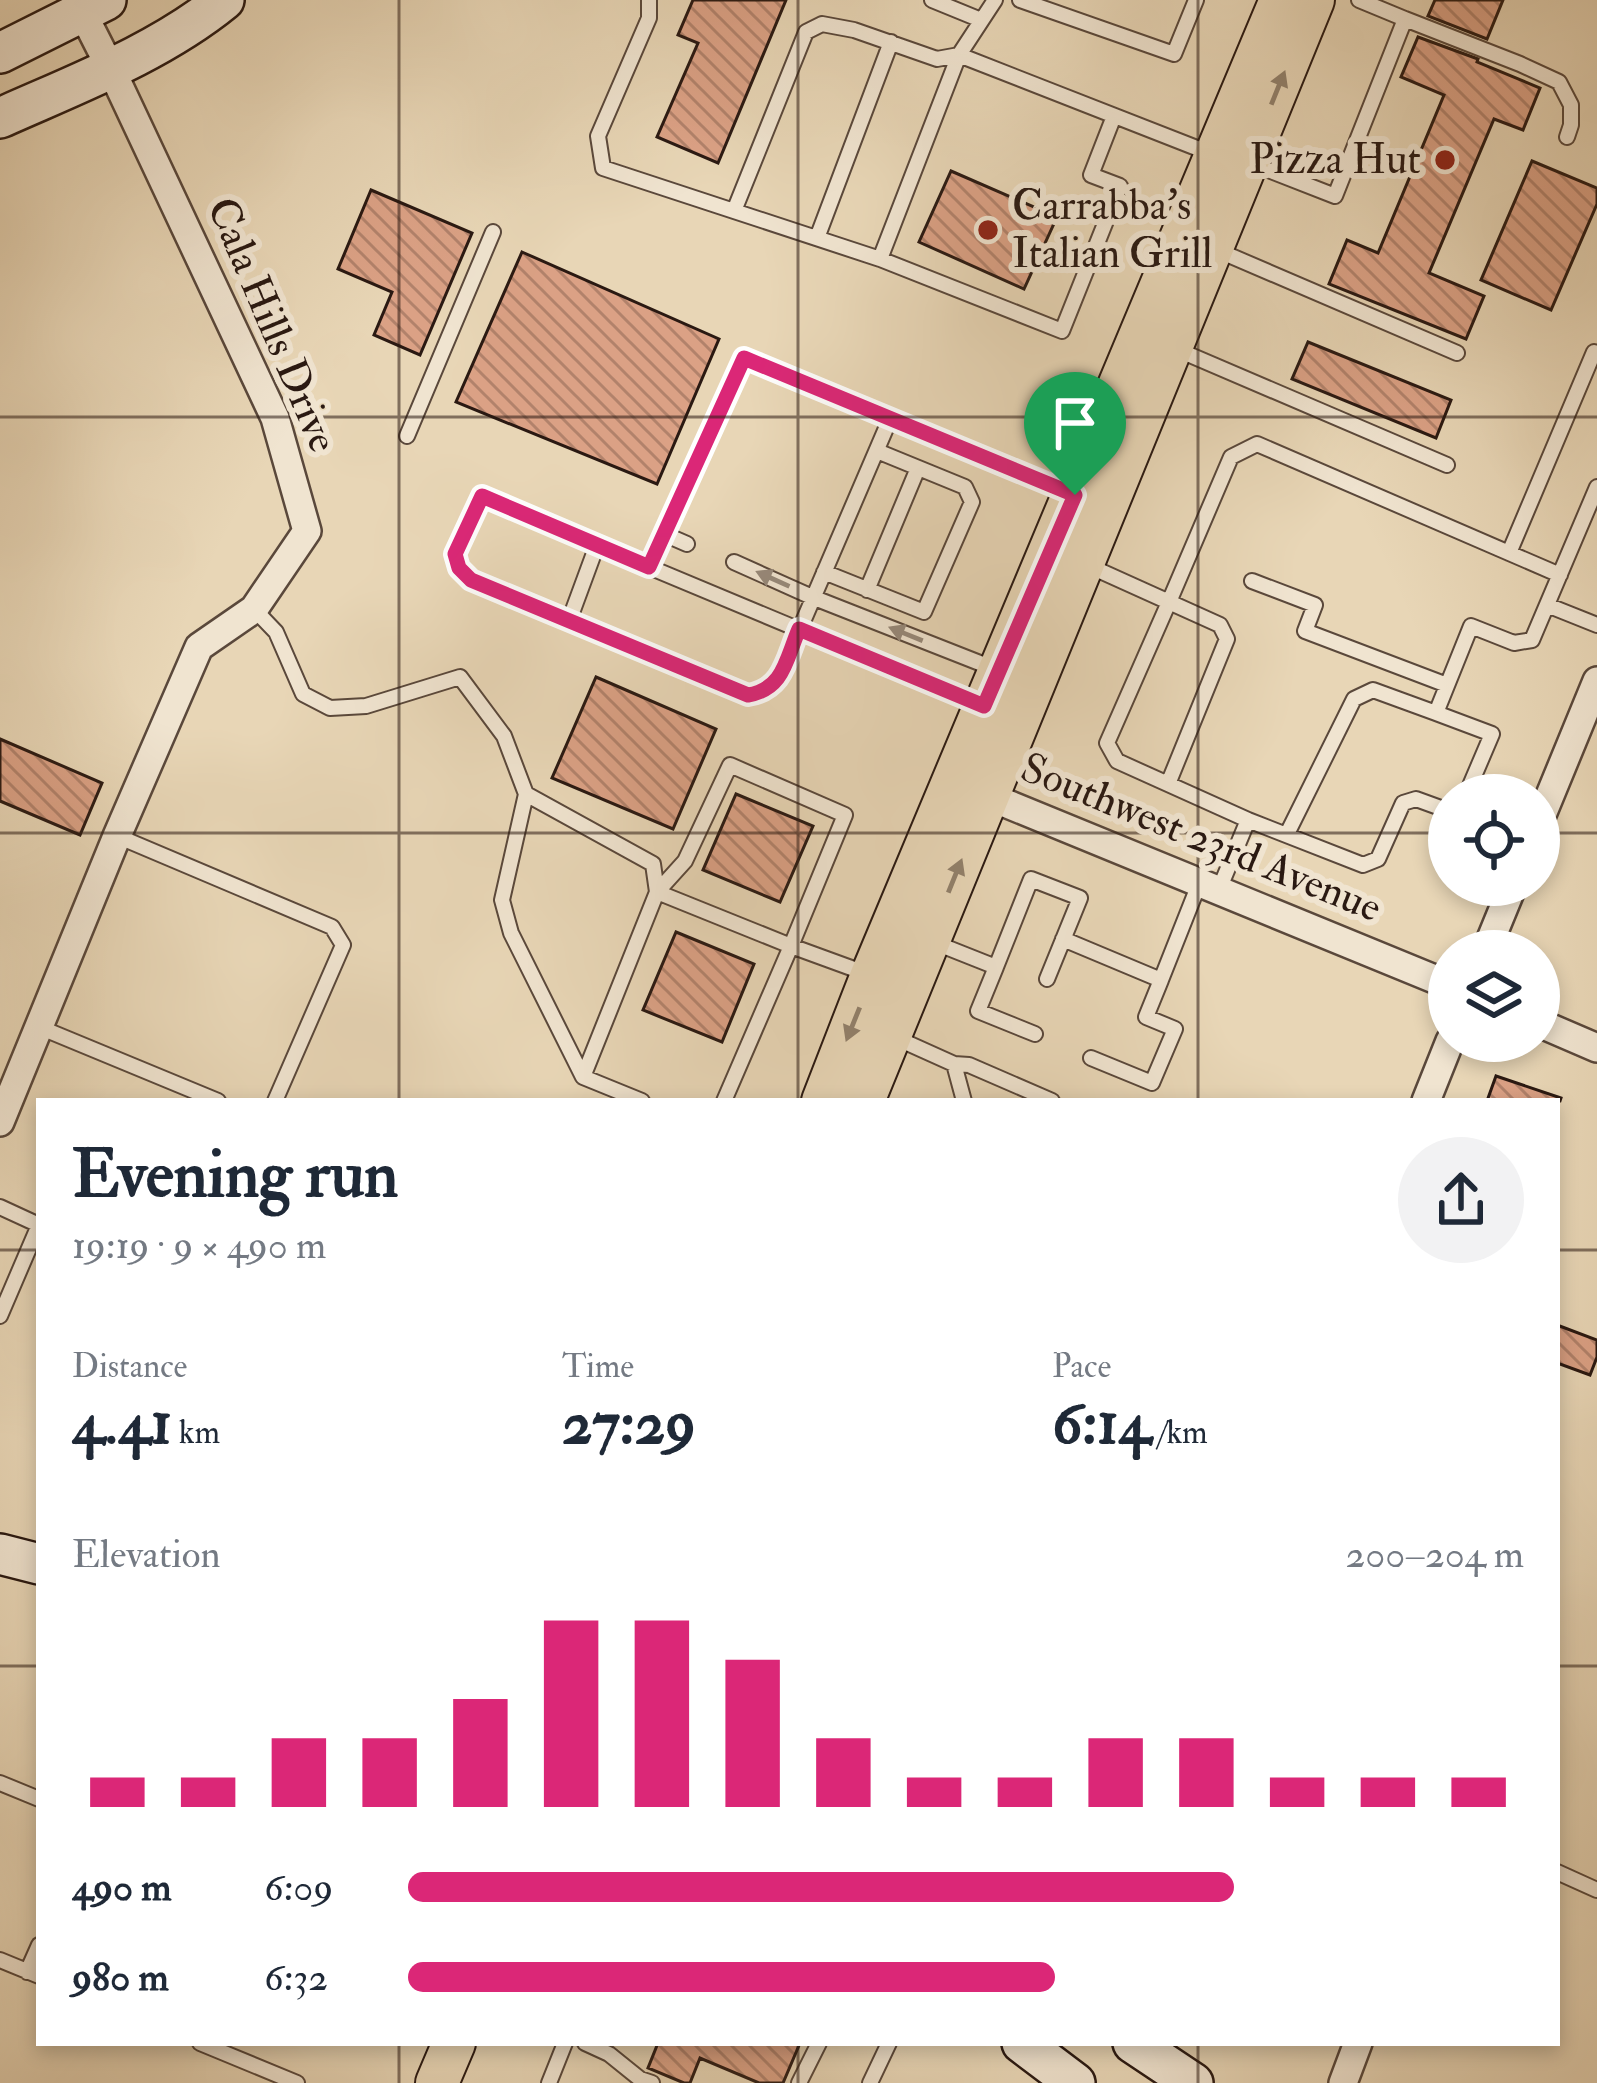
<!DOCTYPE html>
<html lang="en">
<head>
<meta charset="utf-8">
<style>
  body { margin:0; font-family:"IM FELL Double Pica",serif; background:#f2f2f3; color:#1f2937; height:100vh; display:flex; flex-direction:column; font-size:45px; white-space:nowrap }
  * { box-sizing:border-box; margin:0 }
  p { font-size:39px; color:#747a83 }
  .icon { flex:none; width:66px; height:66px; fill:none; stroke:currentColor; stroke-width:2; stroke-linecap:round; stroke-linejoin:round }
  .map { position:relative; flex:1; overflow:hidden }
  .drawer { position:absolute; left:36px; top:1098px; width:1524px; height:948px; display:flex; flex-direction:column; background:#fff; border-radius:0px; box-shadow:0 6px 18px #0003 }
  .drawer>* { flex:none }
  .buttons { position:absolute; left:1428px; top:774px; display:grid; gap:24px }
  .buttons a { display:grid; place-items:center; width:132px; height:132px; border-radius:50%; background:#fff; box-shadow:0 6px 18px #0003; font-size:60px }
  .pin { position:absolute; display:grid; place-items:center; width:102px; height:102px; color:#fff; margin:-123px -51px; border-radius:50% 50% 50% 0; rotate:-45deg; box-shadow:0 0 12px #0007 }
  .pin .icon { rotate:45deg }
  .round { display:grid; place-items:center; flex:none; width:126px; height:126px; border-radius:63px; background:#f2f2f3 }
  .head { display:flex; align-items:center; justify-content:space-between; height:204px; padding:0 36px }
  h1 { font-size:66px; font-weight:700; line-height:90px }
  .stats { display:grid; grid-template-columns:repeat(3,1fr); gap:18px; height:204px; padding:12px 36px }
  .stats div { display:grid; align-content:center }
  .stats b { font-size:60px; font-weight:700 }
  .stats small { font-size:33px; font-weight:400 }
  .stats p { font-size:33px }
  .chart { height:336px; padding:24px 36px }
  .chart p { display:flex; justify-content:space-between }
  .chart svg { width:100%; height:216px; margin-top:12px; stroke:#db2777; stroke-width:6 }
  ul { padding:0 36px; list-style:none; font-size:39px }
  li { display:grid; grid-template-columns:192px 144px 1fr; align-items:center; height:90px }
  li i { height:30px; border-radius:15px; background:#db2777 }
  .map>svg:first-child { display:block }
</style>
</head>
<body>
<div class="map">
<svg width="1597" height="2083" viewBox="0 0 1597 2083">
  <defs>
    <pattern id="building-back-hatch" width="6" height="6" patternUnits="userSpaceOnUse" patternTransform="scale(3)"><rect width="6" height="6" fill="#dba185"/><path d="M-1 5l2 2M0 0l6 6M5-1l2 2" fill="none" stroke="#b2826b"/></pattern>
  </defs>
  <rect width="100%" height="100%" fill="#e8d6b6"/>
  <filter id="stains"><feTurbulence type="fractalNoise" baseFrequency=".00167" numOctaves="4"/><feColorMatrix values="0 0 0 0 .2 0 0 0 0 .09 0 0 0 0 .02 0 0 0 .5 -.17"/></filter>
  <radialGradient id="worn" r=".72"><stop offset=".6" stop-color="#630" stop-opacity="0"/><stop offset="1" stop-color="#630" stop-opacity=".3"/></radialGradient>
  <path fill="url(#building-back-hatch)" stroke="#2a1912" stroke-width="3" d="M693,0H786L718,163L657,137L698,43L678,35Z
    M1435,0H1503L1487,39L1428,16Z
    M1418,37L1478,59L1477,62L1540,88L1523,130L1494,119L1429,273L1484,296L1466,339L1329,284L1347,240L1378,253L1444,95L1401,77Z
    M1532,161L1597,188V204L1551,310L1481,280Z
    M951,171L1057,217L1024,289L919,242Z
    M371,190L472,233L420,355L374,335L392,292L338,269Z
    M522,252L719,339L657,484L456,402Z
    M1308,342L1451,400L1436,438L1292,379Z
    M596,677L716,729L673,829L552,778Z
    M0,739L102,783L80,835L0,801Z
    M736,794L813,826L780,902L703,870Z
    M676,932L754,964L722,1042L643,1010Z
    M1496,1076L1561,1098L1560,1101H1487Z
    M1557,1325L1597,1340V1357L1590,1375L1557,1363Z
    M658,2043H800L783,2083H759L700,2058L690,2083H684L648,2068Z"/>
  <g fill="none" stroke-linecap="round" stroke-linejoin="round">
    <defs>
      <path id="service" d="M649,0V18L598,136L603,168L880,259L959,55
        M932,0L981,20
        M995,0L959,55L1212,154
        M1020,0L1174,54L1196,0
        M1405,19L1520,64L1559,82L1571,105V125L1567,137
        M1253,164L1335,196L1405,19L1359,0
        M734,211L806,32L822,24L854,30L937,59L959,55
        M817,238L891,42
        M1217,250L1457,353
        M880,259L1062,331L1120,186L1091,175L1114,116
        M1176,349L1447,465
        M407,436L493,232
        M664,534L687,544
        M1509,553L1594,352
        M734,562L812,597L995,669
        M1087,565L1169,602L1107,743L1117,761L1248,820L1218,892
        M649,567L482,497L455,554L459,568L471,581L748,695L765,692L778,680L890,419
        M824,572L924,612L972,502L965,487L877,451
        M1252,581L1315,605L1305,631L1447,685
        M867,590L918,468
        M1547,605L1597,625
        M254,609L276,632L303,694L330,708L366,706L460,677L504,736L526,794L502,900L511,933L583,1077L642,1101
        M569,621L597,545
        M982,706L649,567L744,357L1070,493
        M1168,784L1227,639L1220,625L1169,602L1231,457L1257,444L1560,575
        M526,794L653,864L657,892L791,946L845,815L730,765L685,861L657,892L583,1077
        M1466,795L1492,734L1436,713L1471,626L1514,643L1532,640L1597,487
        M1248,820L1363,865L1378,859L1403,803L1416,799L1449,811
        M1287,834L1354,699L1373,690L1436,713
        M117,836L332,927L343,945L275,1101
        M1063,939L1161,980L1146,1017L1175,1029L1152,1083L1091,1058
        M933,942L996,967L1031,879L1080,898L1047,979
        M996,967L978,1011L1035,1034
        M1161,980L1199,884
        M39,1027L218,1101
        M894,1037L954,1064L964,1101
        M954,1064L969,1065L1052,1101
        M724,1101L791,946L865,973
        M0,1207L39,1225L0,1316
        M0,1783L39,1799
        M1557,1872L1597,1890
        M0,1960L39,1976
        M27,1972L39,1945
        M200,2043L297,2083
        M585,2043L609,2054L640,2079L652,2083
        M549,2083L565,2043
        M799,2083L819,2043
        M870,2083L889,2043"/>
      <path id="minor" d="M988,796L1449,985
        M1539,822L1597,681
        M1486,951L1513,885
        M1539,1023L1597,1048
        M1426,1101L1450,1041
        M0,1122L117,836L199,647L254,609L307,531L275,418L111,69L76,0
        M1343,2083L1358,2043"/>
      <path id="secondary" d="M0,53L106,0
        M0,118C76,84 159,53 224,0
        M0,1554L39,1564
        M1022,2043L1075,2083
        M1133,2043L1193,2083"/>
      <path id="primary" d="M823,1101L872,975L1281,0
        M863,1101L1313,0
        M437,2083L454,2043"/>
    </defs>
    <use href="#service" stroke="#5a483b" stroke-width="18"/>
    <use href="#minor" stroke="#5a483b" stroke-width="32"/>
    <use href="#secondary" stroke="#2a1912" stroke-width="44"/>
    <use href="#primary" stroke="#2a1912" stroke-width="46"/>
    <use href="#service" stroke="#f0e4d0" stroke-width="14"/>
    <use href="#minor" stroke="#f0e4d0" stroke-width="27"/>
    <use href="#secondary" stroke="#f0e4d0" stroke-width="39"/>
    <use href="#primary" stroke="#e8d6b6" stroke-width="42"/>
  </g>
  <defs><path id="oneway-solid" d="M-6-.8H1V-3.2L6.5 0L1 3.2V.8H-6Z" transform="scale(3)"/></defs>
  <g fill="#92816c">
    <use href="#oneway-solid" transform="translate(1278 88) rotate(-68)"/>
    <use href="#oneway-solid" transform="translate(955 876) rotate(-68)"/>
    <use href="#oneway-solid" transform="translate(853 1024) rotate(112)"/>
  </g>
  <g fill="#97897a">
    <use href="#oneway-solid" transform="translate(773 579) rotate(-156)"/>
    <use href="#oneway-solid" transform="translate(906 634) rotate(-158)"/>
  </g>
  <g fill="none" stroke-linecap="round" stroke-linejoin="round">
    <defs>
      <path id="route" d="M744,358L1075,495L984,706L799,629C786,659 784,689 748,695L471,580L459,568L455,554L482,496L649,567Z"/>
    </defs>
    <use href="#route" stroke="#fff" stroke-width="24"/>
    <use href="#route" stroke="#db2777" stroke-width="15"/>
  </g>
  <path fill="none" stroke="#2a1912" stroke-width="3" stroke-opacity="0.55" d="M399,0V1101M798,0V1101M1198,0V1101M0,417H1597M0,833H1449M1539,833H1597M0,1250H39M1557,1250H1597M0,1666H39M1557,1666H1597M399,2043V2083M798,2043V2083M1198,2043V2083"/>
  <g fill="#8f2418" stroke="#f0e4d0" stroke-width="4.5">
    <circle cx="1445" cy="160" r="12"/>
    <circle cx="988" cy="230" r="12"/>
  </g>
  <g text-anchor="middle" dominant-baseline="central" stroke-width="12" stroke-linejoin="round" paint-order="stroke">
    <g font-size="42" fill="#2a1912" stroke="#f0e4d0" text-anchor="end">
      <text x="1421" y="160">Pizza Hut</text>
      <text x="1012" y="206" text-anchor="start">Carrabba's<tspan x="1012" dy="48">Italian Grill</tspan></text>
    </g>
    <g font-size="42" fill="#2a1912" stroke="#f0e4d0">
      <text transform="translate(272 325) rotate(67)">Cala Hills Drive</text>
      <text transform="translate(1201 838) rotate(22)">Southwest 23rd Avenue</text>
    </g>
  </g>
  <rect width="100%" height="100%" filter="url(#stains)"/>
  <rect width="100%" height="100%" fill="url(#worn)"/>
</svg>
<div class="buttons">
<a><svg class="icon" aria-label="locate" viewBox="0 0 24 24"><circle cx="12" cy="12" r="6"/><path d="M12 2v4M12 18v4M2 12h4M18 12h4"/></svg></a>
<a><svg class="icon" aria-label="layers" viewBox="0 0 24 24"><path d="M12 4l9 5-9 5-9-5zM3 14l9 5 9-5"/></svg></a>
</div>
<div class="pin" style="left:1075px;top:495px;background:#1e9e55"><svg class="icon" aria-label="arrive" viewBox="0 0 24 24"><path d="M6 21V4h12l-3 4 3 4H6"/></svg></div>
<section class="drawer">
<div class="head"><div><h1>Evening run</h1><p>19:19 · 9 × 490 m</p></div><a class="round"><svg class="icon" aria-label="share" viewBox="0 0 24 24"><path d="M12 15V3M7 8l5-5 5 5M5 13v7h14v-7"/></svg></a></div>
<div class="stats">
<div><p>Distance</p><b>4.41<small> km</small></b></div>
<div><p>Time</p><b>27:29</b></div>
<div><p>Pace</p><b>6:14<small> /km</small></b></div>
</div>
<div class="chart"><p><span>Elevation</span>200–204 m</p>
<svg viewBox="0 0 160 44" preserveAspectRatio="none"><path d="M5 44V38M15 44V38M25 44V30M35 44V30M45 44V22M55 44V6M65 44V6M75 44V14M85 44V30M95 44V38M105 44V38M115 44V30M125 44V30M135 44V38M145 44V38M155 44V38"/></svg>
</div>
<ul>
<li><b>490 m</b>6:09<i style="width:74%"></i></li>
<li><b>980 m</b>6:32<i style="width:58%"></i></li>
</ul>
</section>
</div>
</body>
</html>
